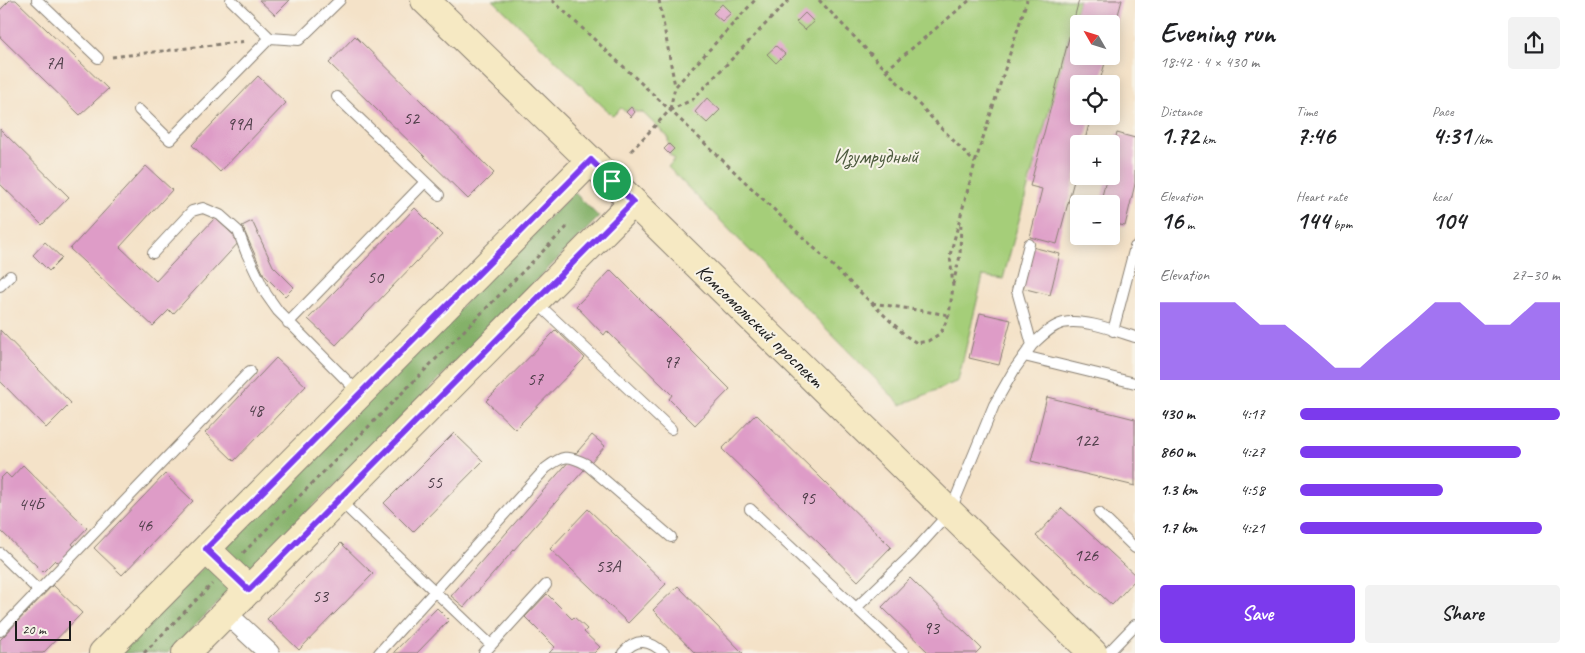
<!DOCTYPE html>
<html lang="en">
<head>
<meta charset="utf-8">
<style>
  body { margin:0; font-family:Caveat,sans-serif; background:#f2f2f2; color:#202124; height:100vh; display:flex; flex-direction:column; font-size:19px; white-space:nowrap }
  * { box-sizing:border-box; margin:0 }
  p { font-size:16px; color:#757577 }
  .icon { flex:none; width:28px; height:28px; fill:none; stroke:currentColor; stroke-width:2; stroke-linecap:round; stroke-linejoin:round }
  .map { position:relative; flex:1; overflow:hidden }
  .drawer { display:flex; flex-direction:column; background:#fff; width:450px }
  .drawer>* { flex:none }
  .needle { width:32px; rotate:309deg }
  .buttons { position:absolute; left:1070px; top:15px; display:grid; gap:10px }
  .buttons a { display:grid; place-items:center; width:50px; height:50px; border-radius:5px; background:#fff; box-shadow:0 2px 12px #0003; font-size:25px }
  .scale { position:absolute; left:15px; bottom:12px; width:56px; box-sizing:border-box; padding-left:5px; border:2px solid #1c1c1c; border-top:0; font-size:14px; line-height:18px; white-space:nowrap; color:#1c1c1c; -webkit-text-stroke:4px #f7f3e8; paint-order:stroke }
  .pin { position:absolute; display:grid; place-items:center; width:42px; height:42px; color:#fff; margin:-21px; border:2px solid #fff; border-radius:50%; box-shadow:0 1px 5px #0007 }
  .round { display:grid; place-items:center; flex:none; width:52px; height:52px; border-radius:5px; background:#f2f2f2 }
  .overview { display:flex; align-items:center; justify-content:space-between; height:85px; padding:0 25px }
  h1 { font-size:28px; font-weight:600; line-height:38px }
  .figures { display:grid; grid-template-columns:repeat(3,1fr); gap:8px; height:85px; padding:5px 25px }
  .figures div { display:grid; align-content:center }
  .figures b { font-size:25px; font-weight:600 }
  .figures small { font-size:14px; font-weight:400 }
  .figures p { font-size:14px }
  .chart { height:140px; padding:10px 25px }
  .chart p { display:flex; justify-content:space-between }
  .chart svg { width:100%; height:90px; margin-top:5px; fill:#7c3aed; opacity:.7 }
  .action { display:flex; gap:10px; margin-top:auto; padding:10px 25px }
  .action a { flex:1; height:58px; border-radius:5px; background:#7c3aed; color:#fff; font-size:20px; font-weight:600; line-height:58px; text-align:center }
  .action a+a { background:#f2f2f2; color:#202124 }
  ul { padding:0 25px; list-style:none; font-size:16px }
  li { display:grid; grid-template-columns:80px 60px 1fr; align-items:center; height:38px }
  li i { height:12px; border-radius:6px; background:#7c3aed }
  main { display:flex; flex:1; min-height:0 }
  .map>svg:first-child { display:block }
</style>
</head>
<body>
<main>
<div class="map">
<svg width="1135" height="653" viewBox="0 0 1135 653">
  <rect width="100%" height="100%" fill="#f7f3e8"/>
  <filter id="ink" filterUnits="userSpaceOnUse"><feTurbulence type="fractalNoise" baseFrequency=".02" numOctaves="2"/><feDisplacementMap in="SourceGraphic" scale="10" xChannelSelector="R" yChannelSelector="G"/><feConvolveMatrix kernelMatrix="1 2 1 2 8 2 1 2 1" color-interpolation-filters="sRGB"/></filter>
  <filter id="wash" filterUnits="userSpaceOnUse"><feTurbulence type="fractalNoise" baseFrequency=".0096" numOctaves="4" result="noise"/><feDisplacementMap in="SourceGraphic" scale="20" xChannelSelector="R" yChannelSelector="G"/><feGaussianBlur stdDeviation="1.12" result="paint"/><feColorMatrix in="noise" values="0 0 0 0 0 0 0 0 0 0 0 0 0 0 0 0 0 1.4 0 .05"/><feComposite in="paint" operator="in"/></filter>
  <g filter="url(#wash)">
    <rect width="100%" height="100%" fill="#f4e2c8"/>
    <path fill="#a5ce79" stroke="#60754a" d="M493,0H1079L1003,279L983,276L958,381L901,405L668,167L675,159L669,154L668,137L642,112H635L631,107L626,112L621,108L613,116Z"/>
    <path fill="#84b169" stroke="#506642" d="M574,192L599,217L168,653H119Z"/>
    <g id="blocks">
      <path fill="#de9cc7" d="M10,0H16L108,89L80,115L0,37V10Z
        M259,0H290L275,15Z
        M1079,0H1122L1112,37L1111,24H1079V56H1107L1099,84H1079V116H1091L1084,144H1079V162L1057,244L1030,237L1042,189L1030,186Z
        M722,4L731,13L722,21L713,13Z
        M805,13L814,22L805,30L796,22Z
        M355,36L494,173L468,199L329,63Z
        M776,46L785,54L776,63L767,54Z
        M258,76L286,103L220,172L192,145Z
        M707,98L720,110L707,123L695,112Z
        M631,107L635,112L631,117L626,112Z
        M0,129L69,197L42,225L0,184Z
        M1117,133L1135,138V184L1125,226L1111,223V204H1100L1107,176H1111V158Z
        M669,144L674,149L669,154L664,149Z
        M146,166L172,190L120,247L156,281L215,218L240,241L173,314L169,310L153,326L70,249Z
        M415,208L442,235L336,345L308,319Z
        M252,221L273,266L294,287L285,296L264,275L242,226Z
        M45,242L62,258L49,271L33,255Z
        M1032,247L1060,254L1050,295L1022,288Z
        M611,270L730,389L695,425L669,399L672,395L607,331L604,335L576,306Z
        M980,313L1011,320L999,365L969,358Z
        M0,330L71,403L46,428L0,381Z
        M556,330L585,358L515,429L486,401Z
        M276,358L306,386L234,461L205,433Z
        M1047,397L1135,419V486L1031,461Z
        M756,414L891,547L858,581L722,449Z
        M454,433L483,461L413,532L384,503Z
        M592,435L605,446L464,607L451,596Z
        M23,465L87,528L72,544L75,547L59,564L55,560L43,572L0,530V479L6,473L11,478Z
        M165,474L193,501L122,575L94,548Z
        M1062,508L1135,575V580L1112,605L1036,536Z
        M588,509L666,584L628,623L550,549Z
        M341,543L373,574L299,650L267,619Z
        M910,578L981,648L976,653H929L882,607Z
        M53,585L82,613L43,653H0V640Z
        M678,586L743,653H695L653,610Z
        M547,594L572,619L574,617L587,629L584,632L600,647L594,653H549L555,647L525,617Z
        M437,608L449,620L417,653H393Z"/>
    </g>
  </g>
  <g filter="url(#ink)">
    <use href="#blocks" fill-opacity="0" stroke="#887f72" stroke-width="1"/>
    <g fill="none" stroke-linecap="round" stroke-linejoin="round">
      <defs>
        <path id="lane" d="M37,0L98,58
          M231,0L270,38
          M337,97L439,195
          M139,110L170,140L270,38L299,40L340,0
          M153,253L192,211L203,208L220,215L238,231L246,252L266,294L278,311L359,393
          M0,286L10,276
          M535,301L671,429
          M288,323L425,182
          M1113,331L1135,247
          M1032,345C1041,337 1051,326 1063,323C1083,318 1116,331 1135,337
          M1024,356L1135,383
          M339,500L491,645
          M750,509L904,653
          M1099,513L1135,548
          M0,553L39,591
          M856,608L911,555L950,512L994,405L1014,370L1032,345L1017,291L1029,244
          M0,631L250,371
          M379,653L546,468C562,456 567,454 586,464L671,537
          M484,653L546,585
          M623,653C637,637 649,640 664,653
          M1108,653L1135,625"/>
        <path id="street" d="M226,613L269,653"/>
        <path id="secondary" d="M425,0L659,227L1093,653
          M206,549L249,590
          M103,653L591,160
          M186,653L633,202"/>
      </defs>
      <use href="#lane" stroke="#887f72" stroke-width="12"/>
      <use href="#street" stroke="#887f72" stroke-width="22"/>
      <use href="#secondary" stroke="#887f72" stroke-width="30"/>
      <path stroke="#887f72" stroke-width="3" stroke-dasharray="4 4" stroke-linecap="butt" d="M552,0L670,110L906,336L917,343L928,341L941,333L949,315L953,287L950,255L975,163L1027,0
        M659,0L675,86
        M819,0L975,163
        M112,57L247,41
        M886,70L970,0
        M670,109L675,87L755,0
        M631,151L670,110L692,100L789,0
        M953,284L960,256L961,221
        M872,303L949,315
        M243,553L567,227
        M144,653L212,584"/>
      <use href="#lane" stroke="#fff" stroke-width="10"/>
      <use href="#street" stroke="#fff" stroke-width="20"/>
      <use href="#secondary" stroke="#f6e9c3" stroke-width="28"/>
    </g>
  </g>
  <g fill="none" stroke-linecap="round" stroke-linejoin="round" filter="url(#ink)">
    <defs>
      <path id="route" d="M591,160L633,202L249,590L206,549Z"/>
    </defs>
    <use href="#route" stroke="#fff" stroke-width="10"/>
    <use href="#route" stroke="#7c3aed" stroke-width="6"/>
  </g>
  <g text-anchor="middle" dominant-baseline="central" stroke-width="4" stroke-linejoin="round" paint-order="stroke">
    <g font-size="18" fill="#4c3c47">
      <text x="54" y="63">7А</text>
      <text x="411" y="118">52</text>
      <text x="239" y="124">99А</text>
      <text x="375" y="277">50</text>
      <text x="671" y="362">97</text>
      <text x="535" y="379">57</text>
      <text x="255" y="410">48</text>
      <text x="1086" y="440">122</text>
      <text x="434" y="482">55</text>
      <text x="807" y="498">95</text>
      <text x="31" y="504">44Б</text>
      <text x="144" y="525">46</text>
      <text x="1086" y="555">126</text>
      <text x="608" y="566">53А</text>
      <text x="320" y="596">53</text>
      <text x="931" y="628">93</text>
    </g>
    <g font-size="20" fill="#4c5a3d" stroke="#f7f3e8">
      <text x="876" y="156">Изумрудный</text>
    </g>
    <g font-size="20" fill="#1c1c1c" stroke="#f7f3e8">
      <text transform="translate(760 326) rotate(44)">Комсомольский проспект</text>
    </g>
  </g>
</svg>
<div class="buttons">
<a><svg class="needle" viewBox="-14 -14 28 28"><path d="M0-13l5 13h-10z" fill="#e53935"/><path d="M0 13l5-13h-10z" fill="#757577"/></svg></a>
<a><svg class="icon" aria-label="locate" viewBox="0 0 24 24"><circle cx="12" cy="12" r="6"/><path d="M12 2v4M12 18v4M2 12h4M18 12h4"/></svg></a>
<a>+</a>
<a>−</a>
</div>
<div class="scale">20 m</div>
<div class="pin" style="left:612px;top:181px;background:#1e9e55"><svg class="icon" aria-label="arrive" viewBox="0 0 24 24"><path d="M6 21V4h12l-3 4 3 4H6"/></svg></div>
</div>
<section class="drawer">
<div class="overview"><div><h1>Evening run</h1><p>18:42 · 4 × 430 m</p></div><a class="round"><svg class="icon" aria-label="share" viewBox="0 0 24 24"><path d="M12 15V3M7 8l5-5 5 5M5 13v7h14v-7"/></svg></a></div>
<div class="figures">
<div><p>Distance</p><b>1.72<small> km</small></b></div>
<div><p>Time</p><b>7:46</b></div>
<div><p>Pace</p><b>4:31<small> /km</small></b></div>
</div>
<div class="figures">
<div><p>Elevation</p><b>16<small> m</small></b></div>
<div><p>Heart rate</p><b>144<small> bpm</small></b></div>
<div><p>kcal</p><b>104</b></div>
</div>
<div class="chart"><p><span>Elevation</span>27–30 m</p>
<svg viewBox="0 0 160 44" preserveAspectRatio="none"><path d="M0 44V6L10 6L20 6L30 6L40 17L50 17L60 27L70 38L80 38L90 27L100 17L110 6L120 6L130 17L140 17L150 6L160 6V44z"/></svg>
</div>
<ul>
<li><b>430 m</b>4:17<i style="width:100%"></i></li>
<li><b>860 m</b>4:27<i style="width:85%"></i></li>
<li><b>1.3 km</b>4:58<i style="width:55%"></i></li>
<li><b>1.7 km</b>4:21<i style="width:93%"></i></li>
</ul>
<div class="action"><a>Save</a><a>Share</a></div>
</section>
</main>
</body>
</html>
